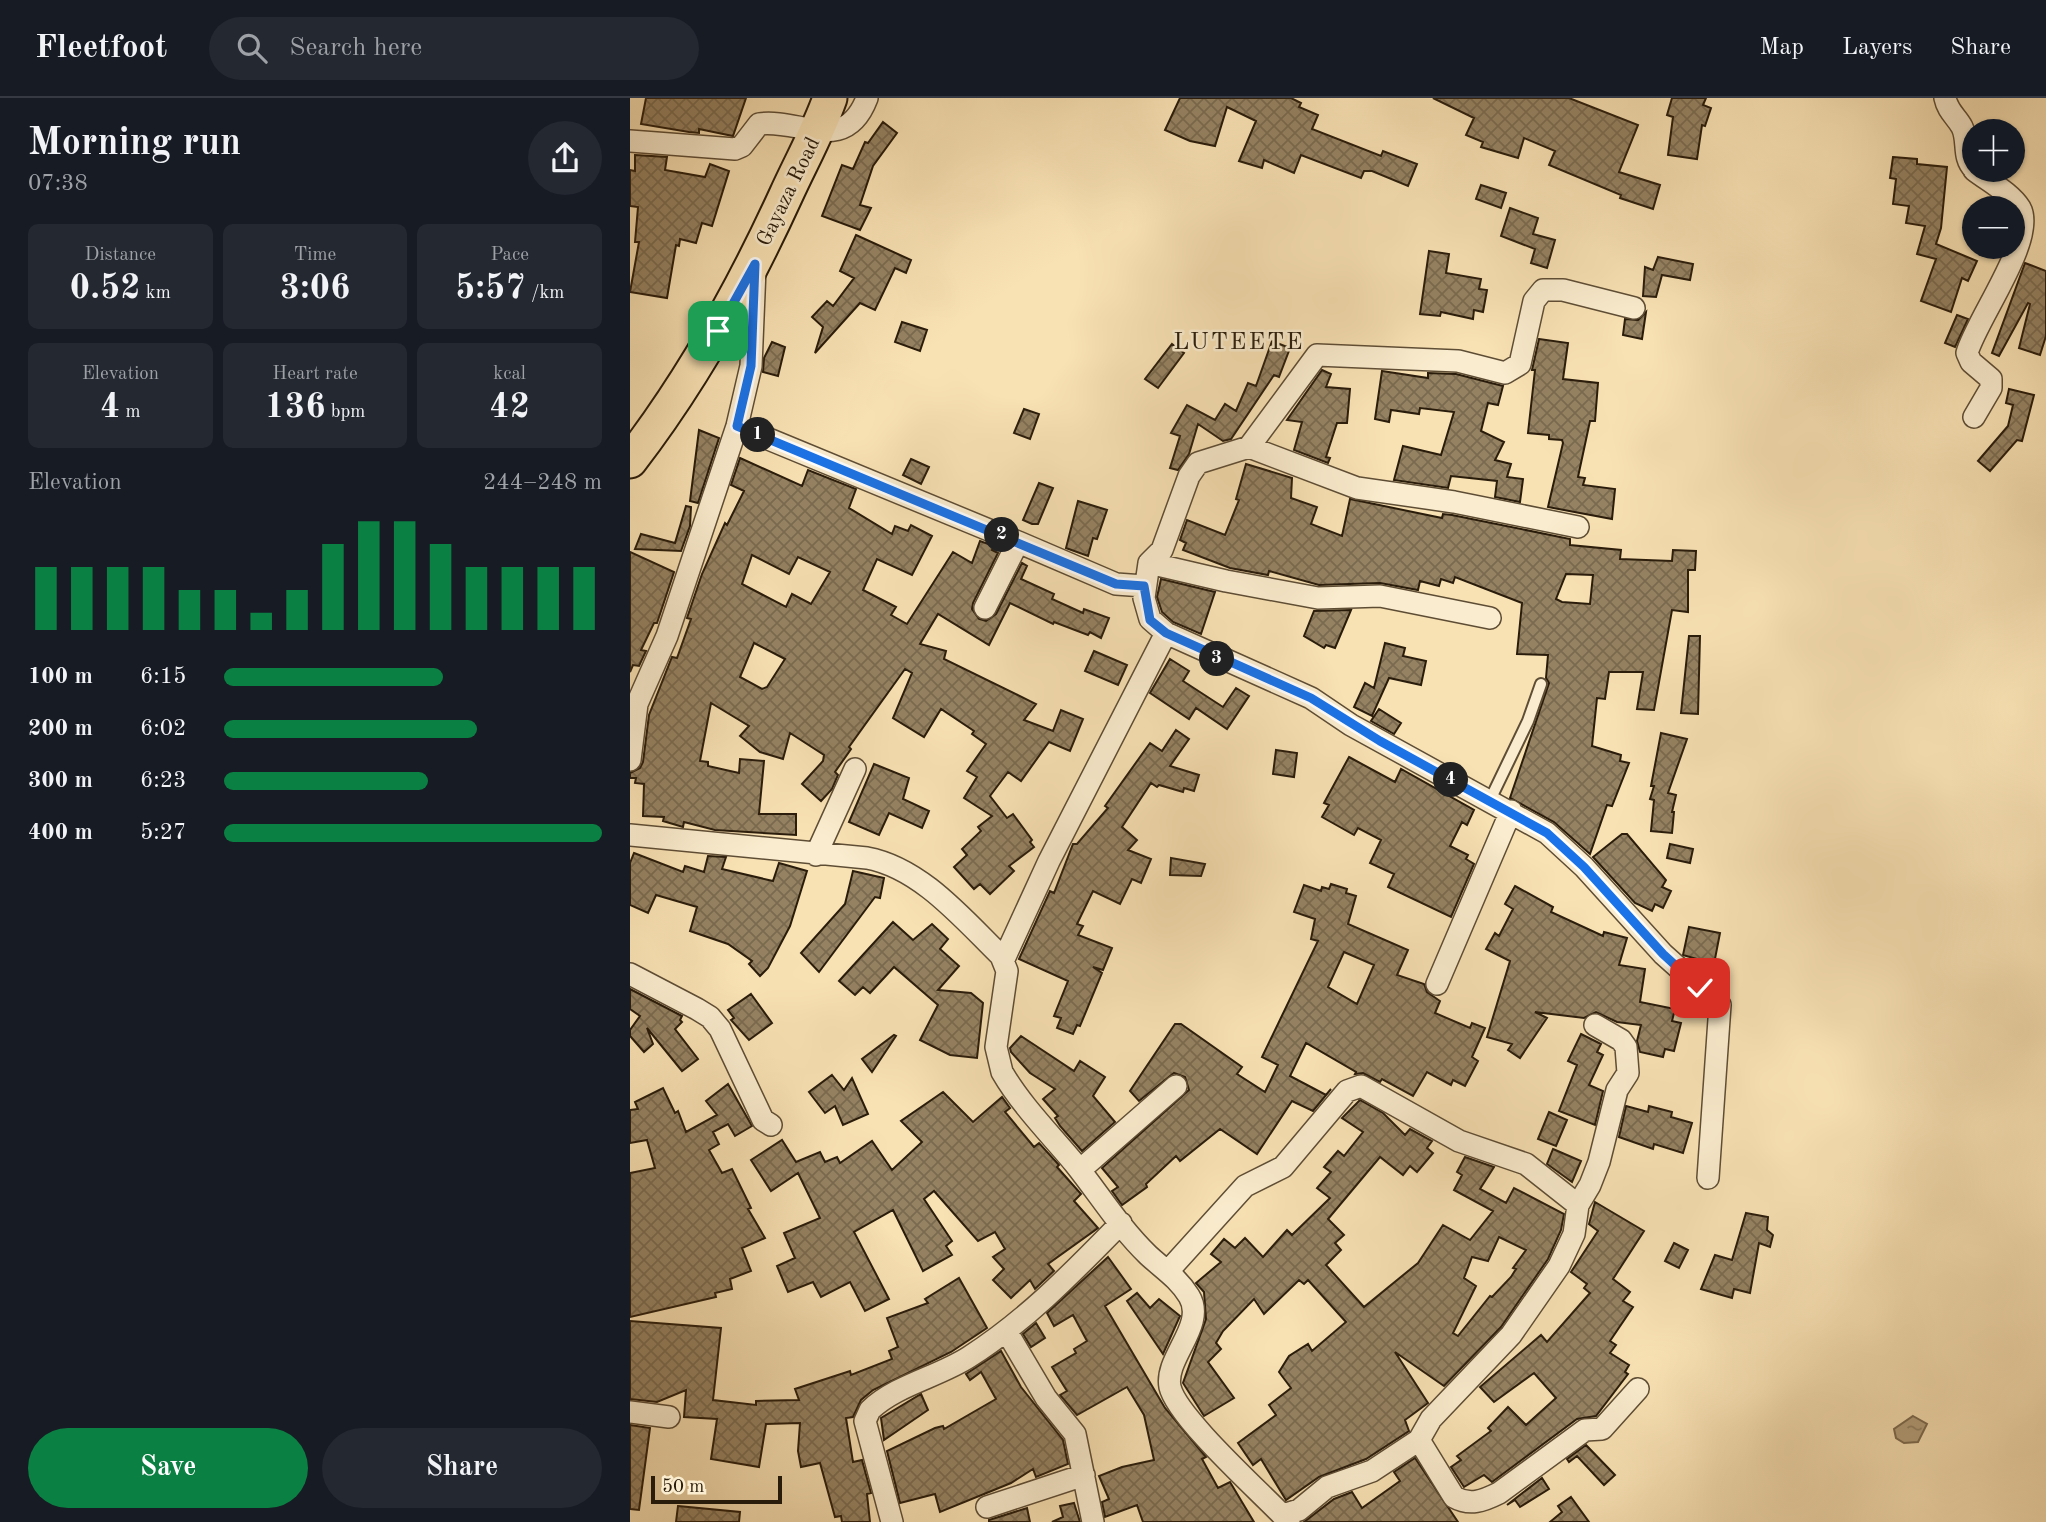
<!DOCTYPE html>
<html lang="en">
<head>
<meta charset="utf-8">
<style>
  body { margin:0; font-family:"Old Standard TT",serif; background:#242831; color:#f1f3f6; height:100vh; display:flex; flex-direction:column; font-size:26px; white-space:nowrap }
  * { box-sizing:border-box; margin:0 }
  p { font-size:23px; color:#9ea1a6 }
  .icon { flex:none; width:38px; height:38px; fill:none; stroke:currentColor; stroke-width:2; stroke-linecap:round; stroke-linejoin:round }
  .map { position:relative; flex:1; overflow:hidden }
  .panel { display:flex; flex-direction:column; background:#171b24; width:630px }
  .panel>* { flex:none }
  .tools { position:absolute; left:1332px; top:21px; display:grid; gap:14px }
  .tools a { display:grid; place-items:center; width:63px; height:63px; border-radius:50%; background:#171b24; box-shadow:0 2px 5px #0004; font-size:35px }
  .scale { position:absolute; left:21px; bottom:18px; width:131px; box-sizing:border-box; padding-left:7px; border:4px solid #2a1c0b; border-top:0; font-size:19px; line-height:24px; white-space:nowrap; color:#2a1c0b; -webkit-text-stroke:5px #faecce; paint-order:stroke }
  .pin { position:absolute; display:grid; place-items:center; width:60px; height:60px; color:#fff; margin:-30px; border-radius:14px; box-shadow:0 4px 10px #0006 }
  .km { position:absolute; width:35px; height:35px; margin:-18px; border-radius:50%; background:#222; color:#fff; font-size:19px; line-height:35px; text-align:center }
  .round { display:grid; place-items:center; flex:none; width:74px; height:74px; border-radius:37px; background:#242831 }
  .head { display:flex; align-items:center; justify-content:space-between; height:119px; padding:0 28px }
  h1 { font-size:38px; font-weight:600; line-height:52px }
  .figures { display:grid; grid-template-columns:repeat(3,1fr); gap:10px; height:119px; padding:7px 28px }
  .figures div { display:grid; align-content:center; border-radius:10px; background:#242831; text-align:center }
  .figures b { font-size:35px; font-weight:600 }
  .figures small { font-size:19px; font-weight:400 }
  .figures p { font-size:19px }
  .chart { height:196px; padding:14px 28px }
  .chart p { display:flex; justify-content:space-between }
  .chart svg { width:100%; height:126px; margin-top:7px; stroke:#0b8043; stroke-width:6 }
  .primary-button { display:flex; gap:14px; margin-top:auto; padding:14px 28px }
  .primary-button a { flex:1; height:80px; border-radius:42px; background:#0b8043; color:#fff; font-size:28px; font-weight:600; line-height:80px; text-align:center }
  .primary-button a+a { background:#242831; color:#f1f3f6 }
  ul { padding:0 28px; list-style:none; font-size:23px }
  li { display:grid; grid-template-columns:112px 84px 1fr; align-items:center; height:52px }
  li i { height:18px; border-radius:9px; background:#0b8043 }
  header { display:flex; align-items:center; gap:42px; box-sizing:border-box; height:98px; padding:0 35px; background:#171b24; border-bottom:2px solid #363941 }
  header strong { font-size:33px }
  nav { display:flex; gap:38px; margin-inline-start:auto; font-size:24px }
  .search { width:490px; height:63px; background:#242831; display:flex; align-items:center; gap:18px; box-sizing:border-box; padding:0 24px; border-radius:38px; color:#9ea1a6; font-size:26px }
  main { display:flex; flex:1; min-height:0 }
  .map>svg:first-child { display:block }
</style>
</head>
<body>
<header>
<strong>Fleetfoot</strong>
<div class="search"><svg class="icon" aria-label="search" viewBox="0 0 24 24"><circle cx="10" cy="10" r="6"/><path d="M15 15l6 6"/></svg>Search here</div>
<nav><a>Map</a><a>Layers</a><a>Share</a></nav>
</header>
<main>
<section class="panel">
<div class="head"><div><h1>Morning run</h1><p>07:38</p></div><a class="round"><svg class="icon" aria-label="share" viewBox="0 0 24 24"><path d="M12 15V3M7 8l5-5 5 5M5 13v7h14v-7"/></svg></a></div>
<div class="figures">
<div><p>Distance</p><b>0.52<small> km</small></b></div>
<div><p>Time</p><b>3:06</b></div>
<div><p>Pace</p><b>5:57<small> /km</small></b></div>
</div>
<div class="figures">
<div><p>Elevation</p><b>4<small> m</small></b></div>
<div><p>Heart rate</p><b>136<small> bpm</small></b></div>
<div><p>kcal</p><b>42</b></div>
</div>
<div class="chart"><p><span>Elevation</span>244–248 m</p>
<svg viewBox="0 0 160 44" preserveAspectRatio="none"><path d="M5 44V22M15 44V22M25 44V22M35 44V22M45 44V30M55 44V30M65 44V38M75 44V30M85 44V14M95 44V6M105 44V6M115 44V14M125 44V22M135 44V22M145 44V22M155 44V22"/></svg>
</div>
<ul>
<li><b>100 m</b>6:15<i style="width:58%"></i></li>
<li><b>200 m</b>6:02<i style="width:67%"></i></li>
<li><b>300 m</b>6:23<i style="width:54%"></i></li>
<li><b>400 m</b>5:27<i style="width:100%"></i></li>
</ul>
<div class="primary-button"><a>Save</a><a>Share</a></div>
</section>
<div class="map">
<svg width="1416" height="1424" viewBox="0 0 1416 1424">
  <defs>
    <pattern id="water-ripples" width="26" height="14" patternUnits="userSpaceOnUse" patternTransform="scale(1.75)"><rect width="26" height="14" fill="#b29e7a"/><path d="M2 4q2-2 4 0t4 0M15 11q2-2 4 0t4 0" fill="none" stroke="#918062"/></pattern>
    <pattern id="building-cross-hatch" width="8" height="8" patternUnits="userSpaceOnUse" patternTransform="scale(1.75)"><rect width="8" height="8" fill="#958262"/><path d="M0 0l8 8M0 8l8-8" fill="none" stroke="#7a6a4f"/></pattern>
  </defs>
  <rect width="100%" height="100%" fill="#f8e1b3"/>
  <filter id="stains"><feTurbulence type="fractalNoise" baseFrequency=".00286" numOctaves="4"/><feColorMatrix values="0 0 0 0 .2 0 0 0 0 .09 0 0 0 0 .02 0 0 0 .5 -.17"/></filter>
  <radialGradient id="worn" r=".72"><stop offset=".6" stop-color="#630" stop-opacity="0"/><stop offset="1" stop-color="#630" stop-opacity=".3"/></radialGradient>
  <path fill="url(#water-ripples)" stroke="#7c6a4e" stroke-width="2" d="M1283,1318L1297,1326L1288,1344L1274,1345L1266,1340L1264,1331Z"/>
  <path fill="url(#building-cross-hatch)" stroke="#2a1c0b" stroke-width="2" fill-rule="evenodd" d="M16,0H116L103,38L69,31V35L59,34L11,26Z
    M550,0H661L671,5L669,9L688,17L682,31L751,58L753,53L787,66L778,88L742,73H734L731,80L671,57L664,75L634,62L632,70L609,63L626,23L597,9L585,48L560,43L535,32Z
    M803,0H939L1008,27L989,74L1030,87L1023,111L990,100L991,97L919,67L925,53L894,40L888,60L851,49L853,44L836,37L844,20Z
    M1042,0H1076L1073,7L1081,10L1075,28L1072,27L1067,61L1038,57L1043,19L1037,17Z
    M253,24L267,35L243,68L230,107L241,110L230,132L192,118L212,67L223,71L235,44L238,45Z
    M5,57L37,59L35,72L75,79L80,66L99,73L82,128L72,125L66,145L50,141L49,148L46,147L37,200L0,194L9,144H5L8,109L0,108V72L5,73Z
    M1263,59L1287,61V66L1317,69L1311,130L1306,146L1347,163L1338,183L1332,180L1321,214L1291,203L1306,161L1287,156L1295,128L1276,125L1279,108L1263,106L1266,81L1260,80Z
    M851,87L876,95L871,110L846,101Z
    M880,110L908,120L903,136L925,142L917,170L901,165L905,151L871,138Z
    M226,137L281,162L276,175L265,170L245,212L230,205L185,255L193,229L182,219L197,203L203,208L224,180L210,173Z
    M799,153L819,156L816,175L851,181L849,191L857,192L853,214L844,212L843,221L811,214L810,218L790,216Z
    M1028,159L1063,166L1060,182L1032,177L1026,199L1013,198L1015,169L1023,172Z
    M1395,165L1416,173V238L1410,257L1389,250L1400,206L1398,205L1369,258L1362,255Z
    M1016,214L1012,241L993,237L995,221L1008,222Z
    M1327,217L1338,221L1325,249L1315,245Z
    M272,224L297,232L290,253L265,244Z
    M909,241L938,245L933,281L968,285L965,323H960L948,379L955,380L953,387L985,391L982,421L918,409L933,345L932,342L919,341V337L898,335L905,272H902Z
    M642,243L660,250L649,279L644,277L601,341L593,343L568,326L559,356L548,372L540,370L550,338L541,335L557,307L585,322L595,306L606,313L618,285L626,288Z
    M142,244L155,249L148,278L133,274L134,260Z
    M542,246L554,255L528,290L515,281Z
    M692,272L701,276L696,289L720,291L717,325H707L696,359L700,360L698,365L664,352L672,324L657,322Z
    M752,273L798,280V275L826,276L873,288L868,307L858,305L851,333L874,344L865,362L881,366L877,379L893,381L890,404L865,399L867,383L821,378L818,390L764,382L773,348L811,357L824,314L790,310L789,316L761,312L759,324L745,321Z
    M1379,291L1404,297L1392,343L1387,342L1360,373L1348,363L1378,328L1383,307L1376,305Z
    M394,311L409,316L400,341L384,335Z
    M69,332L89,340L68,405L60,403Z
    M110,360L172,388L178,372L226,391L219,410L262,436L265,428L278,433L281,427L302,438L282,477L247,461L233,492L266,509L261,517L277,526L323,454L342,465L350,443L364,448L362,452L368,455L343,505L342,511L349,521L356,523L366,516L392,465L397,468L391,481L424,496L422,501L453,515L454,511L479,520L471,540L460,534L458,537L424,524L423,526L380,505L359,547L308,516L290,546L316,553L314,561L406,606L394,622L423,633L431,612L453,621L440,653L419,644L391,683L378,674L360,698L377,720L383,716L402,742L400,744L404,749L379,768L384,773L360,796L350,786L344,791L324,769L337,757L332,751L351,733L348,729L362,718L334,700L347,679L337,673L356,646L342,636L344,633L311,611L294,639L263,620L282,575L275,571L219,649L221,651L205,674L208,677L202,691L191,703L172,686L193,663L194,657L160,635L153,661L130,654L110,638L119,628L81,605L70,663L78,664V668L109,675L110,661L134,663L129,716H166V737L85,732L54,724L53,729L33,723L34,719L13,718L14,686L5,685L6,680H0V675L10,670L13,664L19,617L42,559L47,560L61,521L57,520L72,476L95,425L97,427L114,393L101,387ZM122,457L159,476L168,459L200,474L181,506L162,496L156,509L112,486ZM124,545L155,561L137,589L132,591L110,579Z
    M281,361L299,369L291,386L273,377Z
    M616,366L662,380L661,400L687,409L681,426L712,438L720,401L812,420L813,416L822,417L940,441V447L991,452L990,461L1042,463L1043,452L1066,453L1065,472H1058V514L1042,512L1024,612L1007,611L1013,574H979L975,601L967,600L962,648L991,657L990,663L999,665L982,708L977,707L960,756L924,724L880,700L919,585L916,580L918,557L887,556L892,505L825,479L823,485L811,481L809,488L790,483L788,492L750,485L689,487L639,473L638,477L600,470L553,452L556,445L550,442L557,422L595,437L609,402L606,401ZM936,476L963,477L960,506L932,504L926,501Z
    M409,385L423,390L408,426H402L393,422Z
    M448,403L477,412L467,441L463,440L458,458L436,450Z
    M56,408L61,409L60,428L51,453L5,451L11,436L45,445Z
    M0,454L44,474L27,525H24L11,552L16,553L9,568L3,567L0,574Z
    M531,481L585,494L571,536L543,524L532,514L527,499Z
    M721,512L705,550L696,547L694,550L674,538L684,513Z
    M1059,538H1070L1068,616L1051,615Z
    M755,545L775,550L773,558L796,563L791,587L759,580L742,618L724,609L735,585L744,590Z
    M464,553L497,567L488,587L455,573Z
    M540,561L559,573L553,583L593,609L606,590L619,598L597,631L566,610L559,621L520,595Z
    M749,611L771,625L764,636L741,623Z
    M546,632L559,641L540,668L569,677L564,693L554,690L553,694L529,687L527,689L521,685L492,729L507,742L498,752L521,761L511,785L502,781L490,806L463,793L447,826L453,828L448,837L482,850L473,872L463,869L472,875L450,928L447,927L443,936L427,930L431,920L424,918L438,883L389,861L420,793L424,795L443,746H447L478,710L475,708L520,645L532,653Z
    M1031,635L1057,641L1038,695L1046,697L1042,714H1044L1042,735L1021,733L1024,702L1020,701L1024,688H1021Z
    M646,652L667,655L664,679L643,676Z
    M719,659L765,684L771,671L844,712L837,727L832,724L820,748L838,757L836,761L844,766L821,819L758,789L764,776L740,765L751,742L728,730L724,737L692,719L699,707L694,705Z
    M244,666L279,680L273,701L299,713L292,730L259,715L249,737L219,724Z
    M992,736H997L1036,782L1032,789L1041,793L1033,810L1025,806L1022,813L1005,805L963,759Z
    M1040,746L1063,751L1060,765L1037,760Z
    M4,755L53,774L55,768L74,774L78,758L96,759L92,771L143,783L149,765L177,773L160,828L138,870L130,878L119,866L122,863L98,846L60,833L67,809L26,797L18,815L0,807V765Z
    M541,760L575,766L571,778L540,777Z
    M223,773L254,780L250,800L245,799L189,874L171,855L215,806Z
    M701,786L717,791L716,795L726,798L718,826L778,852L767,877L794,886L797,894L810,903L805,915L840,930L842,925L855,930L842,959L848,963L835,988L823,982L821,987L797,974L783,998L752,981L750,984L733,975L725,976L726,974L676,945L660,978L696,997L701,991L683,1013L662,1003L627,1056L590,1031L550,1063L546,1058L516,1086L517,1089L492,1107L482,1093L488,1089L472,1070L559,992L555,979L544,975L509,1003L500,993L545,926H551L612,969L607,976L635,994L648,967L632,959L688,843L681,841L685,821L664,814L674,787L691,793L692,789L699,791ZM714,854L744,867L727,906L698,889Z
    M885,788L923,809L921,814L973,838L974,834L997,840L989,867L1015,871L1010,904L1045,911L1042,923L1051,925L1044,953L1035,951L1033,959L1010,954L1007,943L1011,927L987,924L966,914L954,920L905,914L917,920L890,960L878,952L882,946L857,939L880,863L856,851L865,835L869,838L883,811L875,806Z
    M263,824L283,842L302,826L318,841L310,851L329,868L308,892L341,895L353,905L347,960L320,957L290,942L308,907L264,869L240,895L233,889L225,897L209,883Z
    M1059,829L1090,835L1084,866L1053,857Z
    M0,891L52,918L50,922L52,924L45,931L68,961L52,973L17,930L23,946L14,954L0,938V932L10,918L0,911Z
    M121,896L142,925L119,942L101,922L104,920L98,912Z
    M951,936L971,946L967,954L973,957L959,987L973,993L965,1027L929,1013L947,967L938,963Z
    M264,937L266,938L242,974L232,961Z
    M391,938L444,973L450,963L475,979L463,998L485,1024L452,1053L430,1028L425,1020L428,1018L413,1001L425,991L400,975L381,954L380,950Z
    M202,977L214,992L222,980L238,1016L213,1027L205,1008L195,1015L179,994Z
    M98,986L122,1028L105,1038L98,1026L83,1034L89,1046L79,1052L92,1075L102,1071L121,1110L118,1111L135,1140L112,1150L121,1173L100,1181L102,1191L85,1195L86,1199L0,1219V1075L25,1070L17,1042L0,1045V1012L8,1011L5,1004L33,990L45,1015L48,1013L56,1034L87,1017L76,1003Z
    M313,994L343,1024L372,999L380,1010L375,1014L404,1049L409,1045L429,1067L427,1069L451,1096L444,1103L468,1130L418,1166L424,1173L405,1191L400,1182L381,1200L363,1182L374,1171L363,1159L375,1151L365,1134L348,1143L304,1093L294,1101L322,1143L316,1148L322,1157L293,1173L263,1112L224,1134L259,1201L235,1213L220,1184L191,1199L183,1184L158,1194L147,1168L165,1160L154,1135L190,1120L168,1075L141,1093L121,1062L152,1042L166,1064L190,1054L195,1064L207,1059L210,1065L242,1043L262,1072L292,1044L271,1023Z
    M730,1002L753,1015L775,1037L780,1031L802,1043L797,1050L803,1055L787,1074L780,1068L773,1077L750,1059L698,1121L714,1137L705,1145L711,1152L696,1167L734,1209L788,1165L813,1127L840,1142L863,1113L824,1092L832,1077L827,1074L835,1059L864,1069L850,1091L876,1105L884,1090L934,1116L931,1132L918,1161L871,1229L814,1288L765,1254L798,1305L775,1322L779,1333L736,1361L689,1379L656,1402L631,1361L623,1367L608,1345L646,1317L639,1307L661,1290L649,1274L659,1258L678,1246L682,1253L716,1224L678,1182L674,1186L669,1182L634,1216L624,1201L593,1233L586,1245L591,1251L578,1264L604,1300L574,1318L553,1285L576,1221L574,1194L566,1185L591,1164L581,1156L594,1141L605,1150L615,1140L633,1159L657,1132L662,1137L700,1100L687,1090L701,1074L694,1069L708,1053L714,1058L733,1034L712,1020ZM869,1139L896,1152L883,1170L886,1171L881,1179L862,1199L860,1198L828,1238L823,1235L846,1188L834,1180L842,1159L858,1163Z
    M996,1008L1018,1014L1019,1008L1042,1014L1041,1019L1062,1025L1053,1055L1024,1046L1023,1051L989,1039Z
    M919,1014L937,1022L926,1048L908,1041Z
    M923,1051L951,1063L942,1084L917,1066Z
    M965,1104L1014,1133L983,1181L1000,1194L993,1203L1003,1209L980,1243L986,1247L980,1255L999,1267L995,1274L998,1276L966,1318L947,1321L862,1384L854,1377L834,1389L821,1369L831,1362L827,1358L861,1333L858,1330L878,1309L896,1327L926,1300L904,1275L864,1304L850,1289L911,1237L917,1244L960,1195L954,1190L957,1186L941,1174L968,1133L959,1126Z
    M1116,1115L1138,1119L1137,1132L1143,1137L1140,1149L1129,1145L1120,1195L1104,1191L1102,1200L1071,1191L1085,1157L1102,1162Z
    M1044,1145L1058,1152L1049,1170L1035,1163Z
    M478,1159L501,1191L475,1208L535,1310L576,1359L572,1361L588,1390L600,1384L624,1424H513L507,1407L475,1419L472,1404L479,1401L469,1378L492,1369L524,1362L514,1317L497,1289L447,1317L430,1297L437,1293L422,1269L446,1255L444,1251L457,1243L443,1217L424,1228L417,1215Z
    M329,1180L357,1230L321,1254L243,1292L231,1302L223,1319L216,1320L223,1364L232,1362L241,1395L237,1396L240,1424H212L211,1418L205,1419L190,1365L171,1369L168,1353L170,1325L136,1326L129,1369L81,1361L87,1321L54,1319L56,1292L27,1304L0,1301V1223L91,1230L83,1302L126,1307V1303L169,1302L165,1291L220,1273L221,1277L262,1261L259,1253L268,1249L257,1220L298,1205L295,1201Z
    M507,1195L520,1210L529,1201L550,1218L533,1256L497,1203Z
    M406,1225L415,1240L401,1249L393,1236Z
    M371,1253L391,1289L433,1342L438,1366L406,1379L403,1371L381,1385L310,1414L305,1396L270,1405L257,1353L305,1330L313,1328L314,1331L366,1301L351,1274L340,1282L336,1276Z
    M291,1296L298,1312L254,1342L251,1320Z
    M0,1327L20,1330L9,1412L0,1411Z
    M956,1347L985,1377L974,1387L947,1358L939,1364L937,1361Z
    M785,1360L828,1424H674L704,1401L722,1394L732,1410L770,1383L764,1374Z
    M912,1380L919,1391L890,1409L885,1402L877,1407Z
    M941,1399L959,1424H920L932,1414L928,1408Z
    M444,1405L450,1424H422L433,1419L430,1408Z
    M48,1408L110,1414L109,1424H46Z
    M397,1410L400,1424H359V1422Z"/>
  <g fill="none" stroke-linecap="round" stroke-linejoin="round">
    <defs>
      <path id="lane" d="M860,702L898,623L911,586"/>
      <path id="street" d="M1315,0C1318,14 1326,18 1332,29C1339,43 1332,59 1344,71
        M0,43L105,51L112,48L129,26C170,20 215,58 237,0
        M1004,210L933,192H913L904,203L890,266L875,275L828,263L687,257L619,349L568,365L559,378L532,452L519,465L514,500L520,521L536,535L681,600L721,627L917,735L954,769L1033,856L1090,907L1078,1080
        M1344,319L1361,290V281L1341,264L1337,255C1346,222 1407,140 1390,110C1381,95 1358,83 1344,72
        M107,328L388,444
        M619,349L727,390L824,404L948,429
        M519,465L596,483L688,500L750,498L860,520
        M355,510L388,444L486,486L514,488
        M0,662L7,606L37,538L107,328L121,268L125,171
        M0,737L237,760C291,770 333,821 371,858L377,873L366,949L372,974C391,1007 421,1037 445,1066C469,1096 490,1130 518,1157C533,1171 548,1180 559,1198C577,1227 534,1260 540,1289C547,1320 634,1397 659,1424
        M186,757L225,671
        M374,861L419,763L536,535
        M0,876L67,911L80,919L90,931L133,1022L141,1027
        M807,886L881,713
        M450,1072L546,988
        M539,1172L615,1088L653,1069L717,993L731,988L829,1043L896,1066L948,1107
        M377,1234L416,1300L445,1336L463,1424
        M0,1314L39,1319
        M789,1342L824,1399C840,1408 853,1403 869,1395L955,1332L972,1331L1008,1291
        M357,1409L454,1377
        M653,1417L669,1412L697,1389L742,1373L789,1342L801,1321L881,1237L929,1168L944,1136L948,1107L960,1087L969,1064L987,992L998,975L996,949L991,942L965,927
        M262,1424L235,1323L240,1312C266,1287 308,1279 339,1259C397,1222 443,1174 491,1125"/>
      <path id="primary" d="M0,363C64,280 113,191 156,97C171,64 188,34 200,0"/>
    </defs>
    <use href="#lane" stroke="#5e4d35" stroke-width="14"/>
    <use href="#street" stroke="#5e4d35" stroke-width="24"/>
    <use href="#primary" stroke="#2a1c0b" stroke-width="37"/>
    <use href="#lane" stroke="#faecce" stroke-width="10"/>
    <use href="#street" stroke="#faecce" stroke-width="21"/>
    <use href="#primary" stroke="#f8e1b3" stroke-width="33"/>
  </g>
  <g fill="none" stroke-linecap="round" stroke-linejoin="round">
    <defs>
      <path id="route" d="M88,233L125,166L121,268L107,328L486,486L514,488L520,522L536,535L681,600L750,643L917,735L954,769L1033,856L1070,890"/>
    </defs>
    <use href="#route" stroke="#fff" stroke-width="14"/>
    <use href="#route" stroke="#1a73e8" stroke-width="9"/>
  </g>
  <g text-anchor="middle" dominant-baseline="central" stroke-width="5" stroke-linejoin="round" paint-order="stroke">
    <g font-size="21" fill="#2a1c0b" stroke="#faecce">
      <text transform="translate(159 94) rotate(-64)">Gayaza Road</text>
    </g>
    <g font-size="24" letter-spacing="2" fill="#2a1c0b" stroke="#faecce">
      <text x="609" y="245">LUTEETE</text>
    </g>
  </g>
  <rect width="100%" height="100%" filter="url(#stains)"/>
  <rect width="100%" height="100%" fill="url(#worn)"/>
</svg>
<div class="tools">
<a>+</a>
<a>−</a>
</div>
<div class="scale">50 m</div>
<div class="pin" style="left:88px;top:233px;background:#1e9e55"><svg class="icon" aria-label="arrive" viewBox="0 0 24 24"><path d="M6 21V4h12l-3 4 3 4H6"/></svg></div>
<div class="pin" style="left:1070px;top:890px;background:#d93025"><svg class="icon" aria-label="check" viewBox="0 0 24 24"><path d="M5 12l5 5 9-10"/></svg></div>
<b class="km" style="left:128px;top:337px">1</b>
<b class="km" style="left:372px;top:437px">2</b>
<b class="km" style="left:587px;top:561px">3</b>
<b class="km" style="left:821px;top:682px">4</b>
</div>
</main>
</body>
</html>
